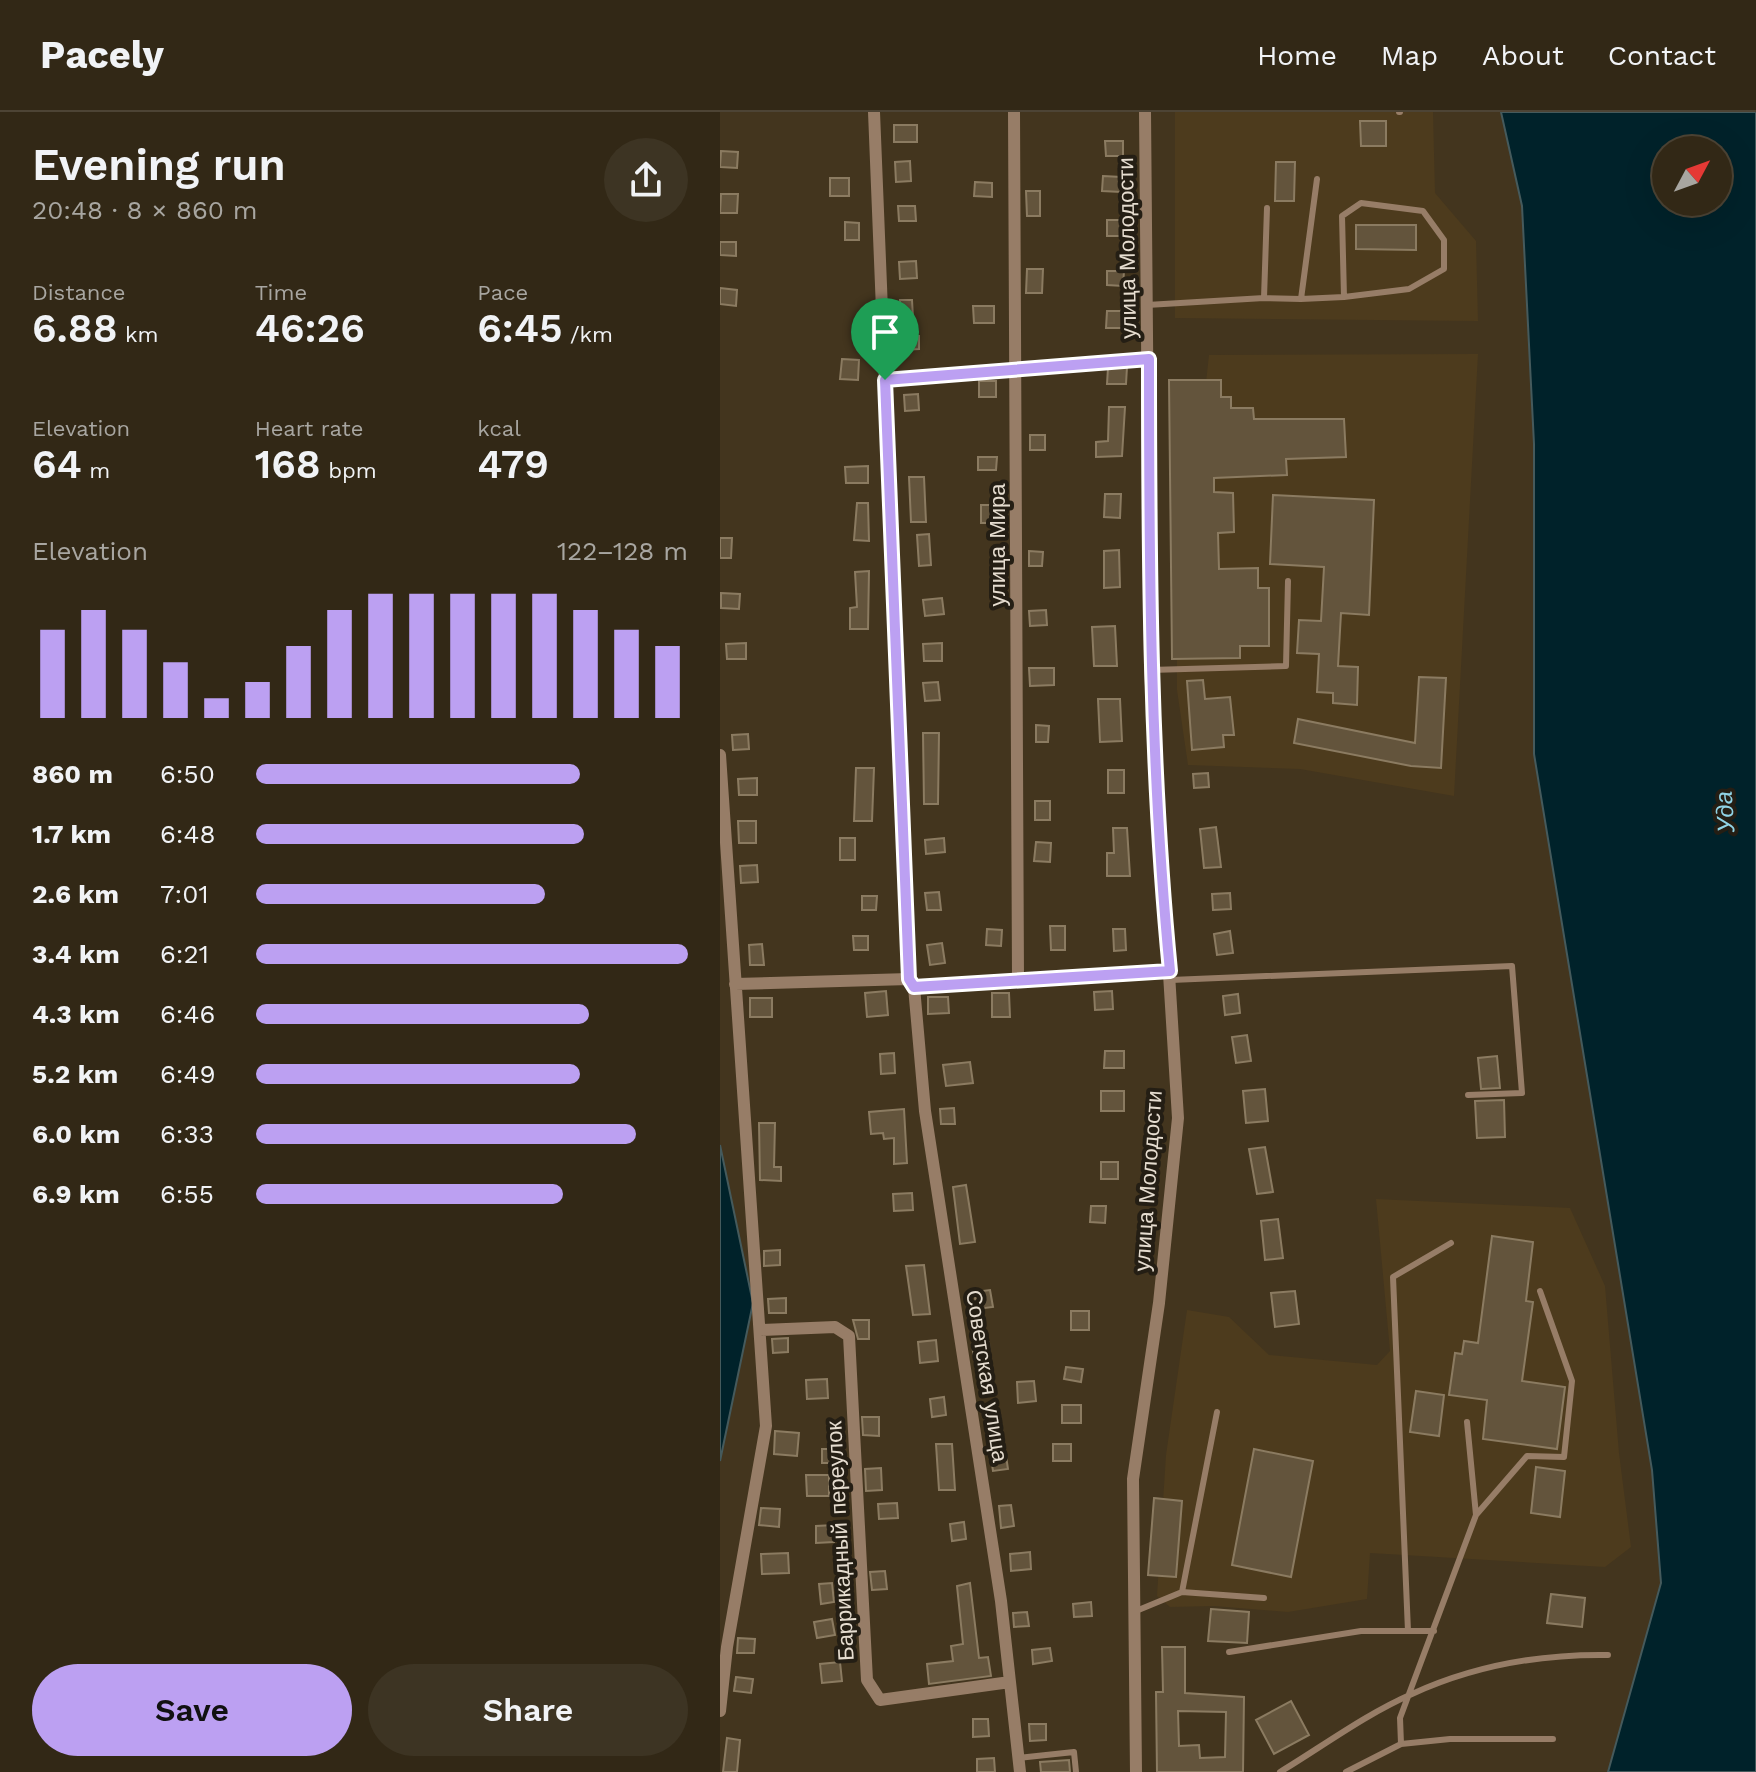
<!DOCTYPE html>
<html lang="en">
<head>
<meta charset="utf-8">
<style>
  body { margin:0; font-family:"Work Sans",sans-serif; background:#3d3423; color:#f1f3f6; height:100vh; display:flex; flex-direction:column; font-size:30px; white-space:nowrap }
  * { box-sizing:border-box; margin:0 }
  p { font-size:26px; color:#a8a6a1 }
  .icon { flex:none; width:44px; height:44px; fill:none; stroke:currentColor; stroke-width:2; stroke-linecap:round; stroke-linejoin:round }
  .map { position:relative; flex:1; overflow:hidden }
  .side { display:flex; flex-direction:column; background:#322816; width:720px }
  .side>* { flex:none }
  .needle { width:52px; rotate:49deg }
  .tools { position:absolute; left:932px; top:24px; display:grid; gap:16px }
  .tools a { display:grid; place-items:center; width:80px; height:80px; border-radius:50%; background:#322816; box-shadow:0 8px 32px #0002,0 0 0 2px #4d4435; font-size:40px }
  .pin { position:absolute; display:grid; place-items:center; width:68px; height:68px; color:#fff; margin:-82px -34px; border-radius:50% 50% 50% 0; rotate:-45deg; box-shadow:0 0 8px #0007 }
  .pin .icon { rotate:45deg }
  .round { display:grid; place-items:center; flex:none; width:84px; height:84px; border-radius:42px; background:#3d3423 }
  .headline { display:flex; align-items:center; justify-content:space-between; height:136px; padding:0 32px }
  h1 { font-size:44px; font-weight:600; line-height:60px }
  .metrics { display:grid; grid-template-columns:repeat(3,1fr); gap:12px; height:136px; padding:8px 32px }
  .metrics div { display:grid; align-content:center }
  .metrics b { font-size:40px; font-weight:600 }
  .metrics small { font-size:22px; font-weight:400 }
  .metrics p { font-size:22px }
  .chart { height:224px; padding:16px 32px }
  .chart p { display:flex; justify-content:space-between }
  .chart svg { width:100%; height:144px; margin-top:8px; stroke:#bca0f2; stroke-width:6 }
  .button { display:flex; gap:16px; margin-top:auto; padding:16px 32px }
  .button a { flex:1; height:92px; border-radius:48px; background:#bca0f2; color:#111; font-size:32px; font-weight:600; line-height:92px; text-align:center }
  .button a+a { background:#3d3423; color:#f1f3f6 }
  ul { padding:0 32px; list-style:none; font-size:26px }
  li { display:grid; grid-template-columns:128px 96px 1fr; align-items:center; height:60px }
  li i { height:20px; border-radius:10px; background:#bca0f2 }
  header { display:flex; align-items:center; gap:48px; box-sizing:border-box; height:112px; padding:0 40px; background:#322816; border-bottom:2px solid #4d4435 }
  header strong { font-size:38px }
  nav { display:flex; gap:44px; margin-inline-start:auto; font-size:28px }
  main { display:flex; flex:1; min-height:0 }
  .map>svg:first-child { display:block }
</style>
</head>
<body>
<header>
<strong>Pacely</strong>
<nav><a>Home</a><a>Map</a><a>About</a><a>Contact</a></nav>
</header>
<main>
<section class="side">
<div class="headline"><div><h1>Evening run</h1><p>20:48 · 8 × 860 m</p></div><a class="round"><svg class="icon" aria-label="share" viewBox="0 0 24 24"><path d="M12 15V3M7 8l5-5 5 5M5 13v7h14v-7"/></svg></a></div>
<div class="metrics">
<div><p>Distance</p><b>6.88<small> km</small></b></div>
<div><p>Time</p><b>46:26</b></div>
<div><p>Pace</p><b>6:45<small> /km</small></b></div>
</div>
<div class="metrics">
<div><p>Elevation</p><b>64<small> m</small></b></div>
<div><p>Heart rate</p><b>168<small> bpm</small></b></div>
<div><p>kcal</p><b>479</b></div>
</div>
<div class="chart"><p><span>Elevation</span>122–128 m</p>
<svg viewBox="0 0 160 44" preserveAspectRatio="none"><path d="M5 44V17M15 44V11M25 44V17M35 44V27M45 44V38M55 44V33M65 44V22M75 44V11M85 44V6M95 44V6M105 44V6M115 44V6M125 44V6M135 44V11M145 44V17M155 44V22"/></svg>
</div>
<ul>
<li><b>860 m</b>6:50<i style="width:75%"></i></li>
<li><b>1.7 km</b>6:48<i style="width:76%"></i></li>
<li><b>2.6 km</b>7:01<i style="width:67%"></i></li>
<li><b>3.4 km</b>6:21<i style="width:100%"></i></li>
<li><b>4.3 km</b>6:46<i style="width:77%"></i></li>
<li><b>5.2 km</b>6:49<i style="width:75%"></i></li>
<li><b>6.0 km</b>6:33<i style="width:88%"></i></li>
<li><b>6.9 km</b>6:55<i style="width:71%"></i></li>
</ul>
<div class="button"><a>Save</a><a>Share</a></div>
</section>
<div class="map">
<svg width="1036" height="1660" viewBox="0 0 1036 1660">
  <rect width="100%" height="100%" fill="#43351e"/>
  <path fill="#4d3b1d" d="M455,0H713L715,81L756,129L758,209L455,206Z
    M758,242L734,684L580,657L468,653L457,578V535L489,243Z
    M656,1087L850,1096L885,1174L899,1341L911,1435L885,1455L650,1441L647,1487L568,1500L494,1494L450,1495L437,1484L446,1343L467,1198L509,1205L549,1243L657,1253L670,1239Z"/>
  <path fill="#00222a" stroke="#455a5c" stroke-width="2" fill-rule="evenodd" d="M781,0H1036V1660H888L941,1471L932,1358L814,642V332L802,94ZM998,38V90H946V38Z
    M0,1033L33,1191L0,1349Z"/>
  <path fill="#63543c" stroke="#8b7b61" stroke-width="2" fill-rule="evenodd" d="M640,9H666V34H641Z
    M174,13H197V30H174Z
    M385,29H403V44H386Z
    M1,39L18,40L17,56L0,55Z
    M190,49L191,69L176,70L175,50Z
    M556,50H575L574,89H555Z
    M383,64L401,65V80L382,79Z
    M110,66H129V84H110Z
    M255,70L272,71V85L254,84Z
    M306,79H320V104H307Z
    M1,82H18L17,101H0Z
    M178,94H195L196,109H179Z
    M387,108H404V124H387Z
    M125,110L139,111V128H125Z
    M636,113H696V138L636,137Z
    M0,130H16V144L0,143Z
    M196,149L197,166L180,167L179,150Z
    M307,157H323L322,181H306Z
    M387,159H404L403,174L387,173Z
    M0,176L17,178L16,194L0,192Z
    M180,188H192L194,224H199V237L181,238Z
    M253,194H274V211H254Z
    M387,199H403L402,216H386Z
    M122,247L139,248L138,268L120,267Z
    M407,255L406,272H387L388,256Z
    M449,268H501V285H511V296H533L534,307H624L626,345L566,347L567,363L494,366V380L513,381L514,420L498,421L499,457L538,456V476H549V534H520V546L452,547Z
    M259,269H276V285H259Z
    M198,282L199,298L185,299L184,283Z
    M389,295H405L402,344L376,345V330L388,329Z
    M310,323H325V338H310Z
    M258,345H277L276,358H258Z
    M148,354V371H126L125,355Z
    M189,365H204L206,410H191Z
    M385,382H401L400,406L384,405Z
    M553,383L654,388L649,503L621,501L618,554L638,555L637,593L613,591V581L597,580L599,542L577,541L579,508L601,509L604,455L550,452Z
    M137,391H148L149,429L134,428Z
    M261,393H279V411H261Z
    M209,422L211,453L199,454L197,423Z
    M0,426H12L11,446H0Z
    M399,438L400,475L384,476V439Z
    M309,439L323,440L322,454H309Z
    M149,459L148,517H130V496L137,495L135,460Z
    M1,481L20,482L19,497L1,496Z
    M222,486L224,502L205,504L203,488Z
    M326,498L327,513L310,514L309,499Z
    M395,514L397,554H374L372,515Z
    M26,531V547H7L6,532Z
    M222,531V549H204L203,532Z
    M309,556H334V573L310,574Z
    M699,565L726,566L721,656L691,654L574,631L578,607L695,631Z
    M483,568L485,587L510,585L514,623H503L504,635L472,638L467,569Z
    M218,570L220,588L205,589L203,571Z
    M378,587H400L402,629L380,630Z
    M316,613L329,614L328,630H316Z
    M203,621H219L218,692H204Z
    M28,622L29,637L13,638L12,623Z
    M136,656H154L152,709H134Z
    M388,658H404V681H388Z
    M488,661L489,675L474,676L473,662Z
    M37,666V683H19L18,667Z
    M315,689H330V708H315Z
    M18,709H36V731H19Z
    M496,715L501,755L484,756L480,717Z
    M393,716H407L410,764H387V741H394Z
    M120,726H135V748H120Z
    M224,726L225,740L206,742L205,728Z
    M316,730L331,731L330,750L314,749Z
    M37,753L38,770L21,771L20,754Z
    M219,780L221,798H207L205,781Z
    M510,781L511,797L493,798L492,782Z
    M142,784H157L156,798H142Z
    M330,814H345V838H331Z
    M267,817L282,818L281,834L266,833Z
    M393,817H405L406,838L394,839Z
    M510,819L513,841L497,843L494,822Z
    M133,824H148V838H134Z
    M222,831L225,851L210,853L207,833Z
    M42,832L44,853H30L29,833Z
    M166,879L168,903L147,905L145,881Z
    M392,879L393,897L375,898L374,880Z
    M272,881H289L290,905H272Z
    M518,882L520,901L505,903L503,884Z
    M208,885H228L229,901L208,902Z
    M30,886H52V905H30Z
    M527,923L531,949L516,951L512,925Z
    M385,939H404V956H384Z
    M174,941L175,961L161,962L160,942Z
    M777,944L780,976L761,977L758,946Z
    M250,950L253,971L226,974L223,953Z
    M545,977L548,1009L526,1011L523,979Z
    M381,979H404V999H381Z
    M784,988L785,1025L757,1026L755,989Z
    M234,996L235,1012H221L220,997Z
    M184,997L187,1051L174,1052V1026L164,1027L163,1021L151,1022L149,1000Z
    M39,1011H55L54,1055H61V1069L40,1068Z
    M545,1035L553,1080L537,1082L529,1037Z
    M381,1050H398V1067H381Z
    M246,1073L255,1130L240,1132L233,1075Z
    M192,1081L193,1098L174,1099L173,1082Z
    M371,1094H386L385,1111L370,1110Z
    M558,1107L563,1146L545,1148L541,1109Z
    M772,1124L813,1130L806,1189L813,1190L802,1269L845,1275L837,1337L763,1327L767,1288L729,1283L735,1241L742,1242L744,1229L758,1231Z
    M60,1138V1153L44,1154V1139Z
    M204,1153L210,1202L193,1203L186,1154Z
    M270,1178L273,1195L257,1197L254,1180Z
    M575,1179L579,1212L555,1215L551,1181Z
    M66,1186V1201H49L48,1187Z
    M351,1199H369V1218H351Z
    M133,1208H149V1227H138Z
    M68,1226V1240L53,1241L52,1227Z
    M216,1228L218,1249L200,1251L198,1230Z
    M269,1230L270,1246L254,1247L252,1232Z
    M346,1255L363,1257L361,1270L344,1267Z
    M107,1267L108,1286L87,1287L86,1268Z
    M314,1269L316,1289L298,1291L297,1270Z
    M696,1279L724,1283L719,1324L690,1320Z
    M224,1285L226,1303L212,1305L210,1287Z
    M342,1293H361V1311H342Z
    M280,1303L282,1318L267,1320L265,1306Z
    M142,1305H159V1324L143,1323Z
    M55,1319L79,1321L77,1344L54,1342Z
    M216,1332H232L235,1378H219Z
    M333,1332H351V1349H333Z
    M102,1337H117V1351H102Z
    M534,1337L593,1349L571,1465L512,1453Z
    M286,1344L288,1357L273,1359L271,1346Z
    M816,1355L845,1359L840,1405L811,1401Z
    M161,1356L162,1378L146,1379L145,1357Z
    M86,1363H109V1384H87Z
    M434,1386L462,1389L456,1465L428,1463Z
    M177,1391L178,1406L159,1407L158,1392Z
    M291,1393L294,1414L281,1416L279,1394Z
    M41,1396L60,1397L59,1415L39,1413Z
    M244,1410L246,1427L232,1429L230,1412Z
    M114,1413V1430L96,1431V1414Z
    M310,1440L311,1457L291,1459L290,1442Z
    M68,1441L69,1461L42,1462L41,1442Z
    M165,1459L167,1477L152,1478L150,1460Z
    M112,1471L114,1490L101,1492L99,1472Z
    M250,1471L259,1546L268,1545L271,1564L209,1572L207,1552L233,1549L231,1534L243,1532L237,1474Z
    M831,1482L865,1486L862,1515L827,1511Z
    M371,1490L372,1504L354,1505L353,1492Z
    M491,1497L529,1500L527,1531L488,1529Z
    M307,1500L309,1514L294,1515L293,1501Z
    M112,1507L115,1523L97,1526L94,1510Z
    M18,1526L35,1527L34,1541H17Z
    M442,1535H465V1581L524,1585L523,1660H437L436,1580H443ZM458,1599L506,1600L505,1645L480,1646L479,1633L459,1634Z
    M330,1536L332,1549L313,1552L312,1538Z
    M120,1550L122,1569L102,1571L100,1552Z
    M16,1565L33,1567L31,1581L14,1579Z
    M571,1589L589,1623L554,1642L536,1608Z
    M253,1607H268L269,1624L253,1625Z
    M309,1612H326V1628L310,1629Z
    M7,1626L20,1628L17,1660H3Z
    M274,1646L275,1660H257V1647Z
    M349,1648L350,1660H321L320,1650Z"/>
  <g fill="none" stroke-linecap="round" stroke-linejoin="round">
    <path stroke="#977d67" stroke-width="6" d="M679,0H680
      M544,186L581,187L597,67
      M581,187L624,185L622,104L641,91L703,99L724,128V157L689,177L624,185
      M427,193L544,186L547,96
      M165,268L428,247
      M430,558L566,554L568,469
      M451,868L792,854L802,981L748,983
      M747,1310L756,1403
      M462,1480L544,1486
      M416,1499L462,1480L497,1300
      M688,1519L673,1165L731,1131
      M509,1540L641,1519H714
      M681,1632L680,1606L756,1403L807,1344L844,1345L852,1269L820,1179
      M298,1646L354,1640L356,1660
      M560,1660C603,1634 646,1602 692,1582C753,1554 821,1542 888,1543
      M626,1660L681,1632L730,1627H833"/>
    <path stroke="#977d67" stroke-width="12" d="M154,0L189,867L194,875L205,999L281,1489L300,1660
      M294,0L298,867
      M0,643L46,1314L7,1535L0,1599
      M15,872L189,867
      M194,875L450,859
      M40,1218L115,1215L129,1224L147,1568L160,1588L290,1570
      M416,1660L413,1367L439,1191L458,1006L430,558L425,0"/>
  </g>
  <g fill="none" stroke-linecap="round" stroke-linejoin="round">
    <defs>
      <path id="route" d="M429,247C429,451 430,655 450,859L194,875L189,867L165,268Z"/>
    </defs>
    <use href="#route" stroke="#fff" stroke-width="16"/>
    <use href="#route" stroke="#bca0f2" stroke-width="10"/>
  </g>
  <g text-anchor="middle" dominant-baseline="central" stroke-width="8" stroke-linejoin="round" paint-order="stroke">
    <g font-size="22" fill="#e6ddd0" stroke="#241e14">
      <text transform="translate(407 136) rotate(-91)">улица Молодости</text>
      <text transform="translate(277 433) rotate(-90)">улица Мира</text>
      <text transform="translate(428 1069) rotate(-86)">улица Молодости</text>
      <text transform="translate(267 1264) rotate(81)">Советская улица</text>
      <text transform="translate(120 1429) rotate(-93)">Баррикадный переулок</text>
    </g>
    <g font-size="24" font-style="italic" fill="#90d3e5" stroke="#241e14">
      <text transform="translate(1005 700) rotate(-94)">Уда</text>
    </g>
  </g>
</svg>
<div class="tools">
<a><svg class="needle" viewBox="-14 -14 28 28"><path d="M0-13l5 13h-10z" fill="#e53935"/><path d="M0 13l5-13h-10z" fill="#a8a6a1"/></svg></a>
</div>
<div class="pin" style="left:165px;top:268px;background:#1e9e55"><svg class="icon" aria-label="arrive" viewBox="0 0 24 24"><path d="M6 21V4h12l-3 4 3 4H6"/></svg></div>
</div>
</main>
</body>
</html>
